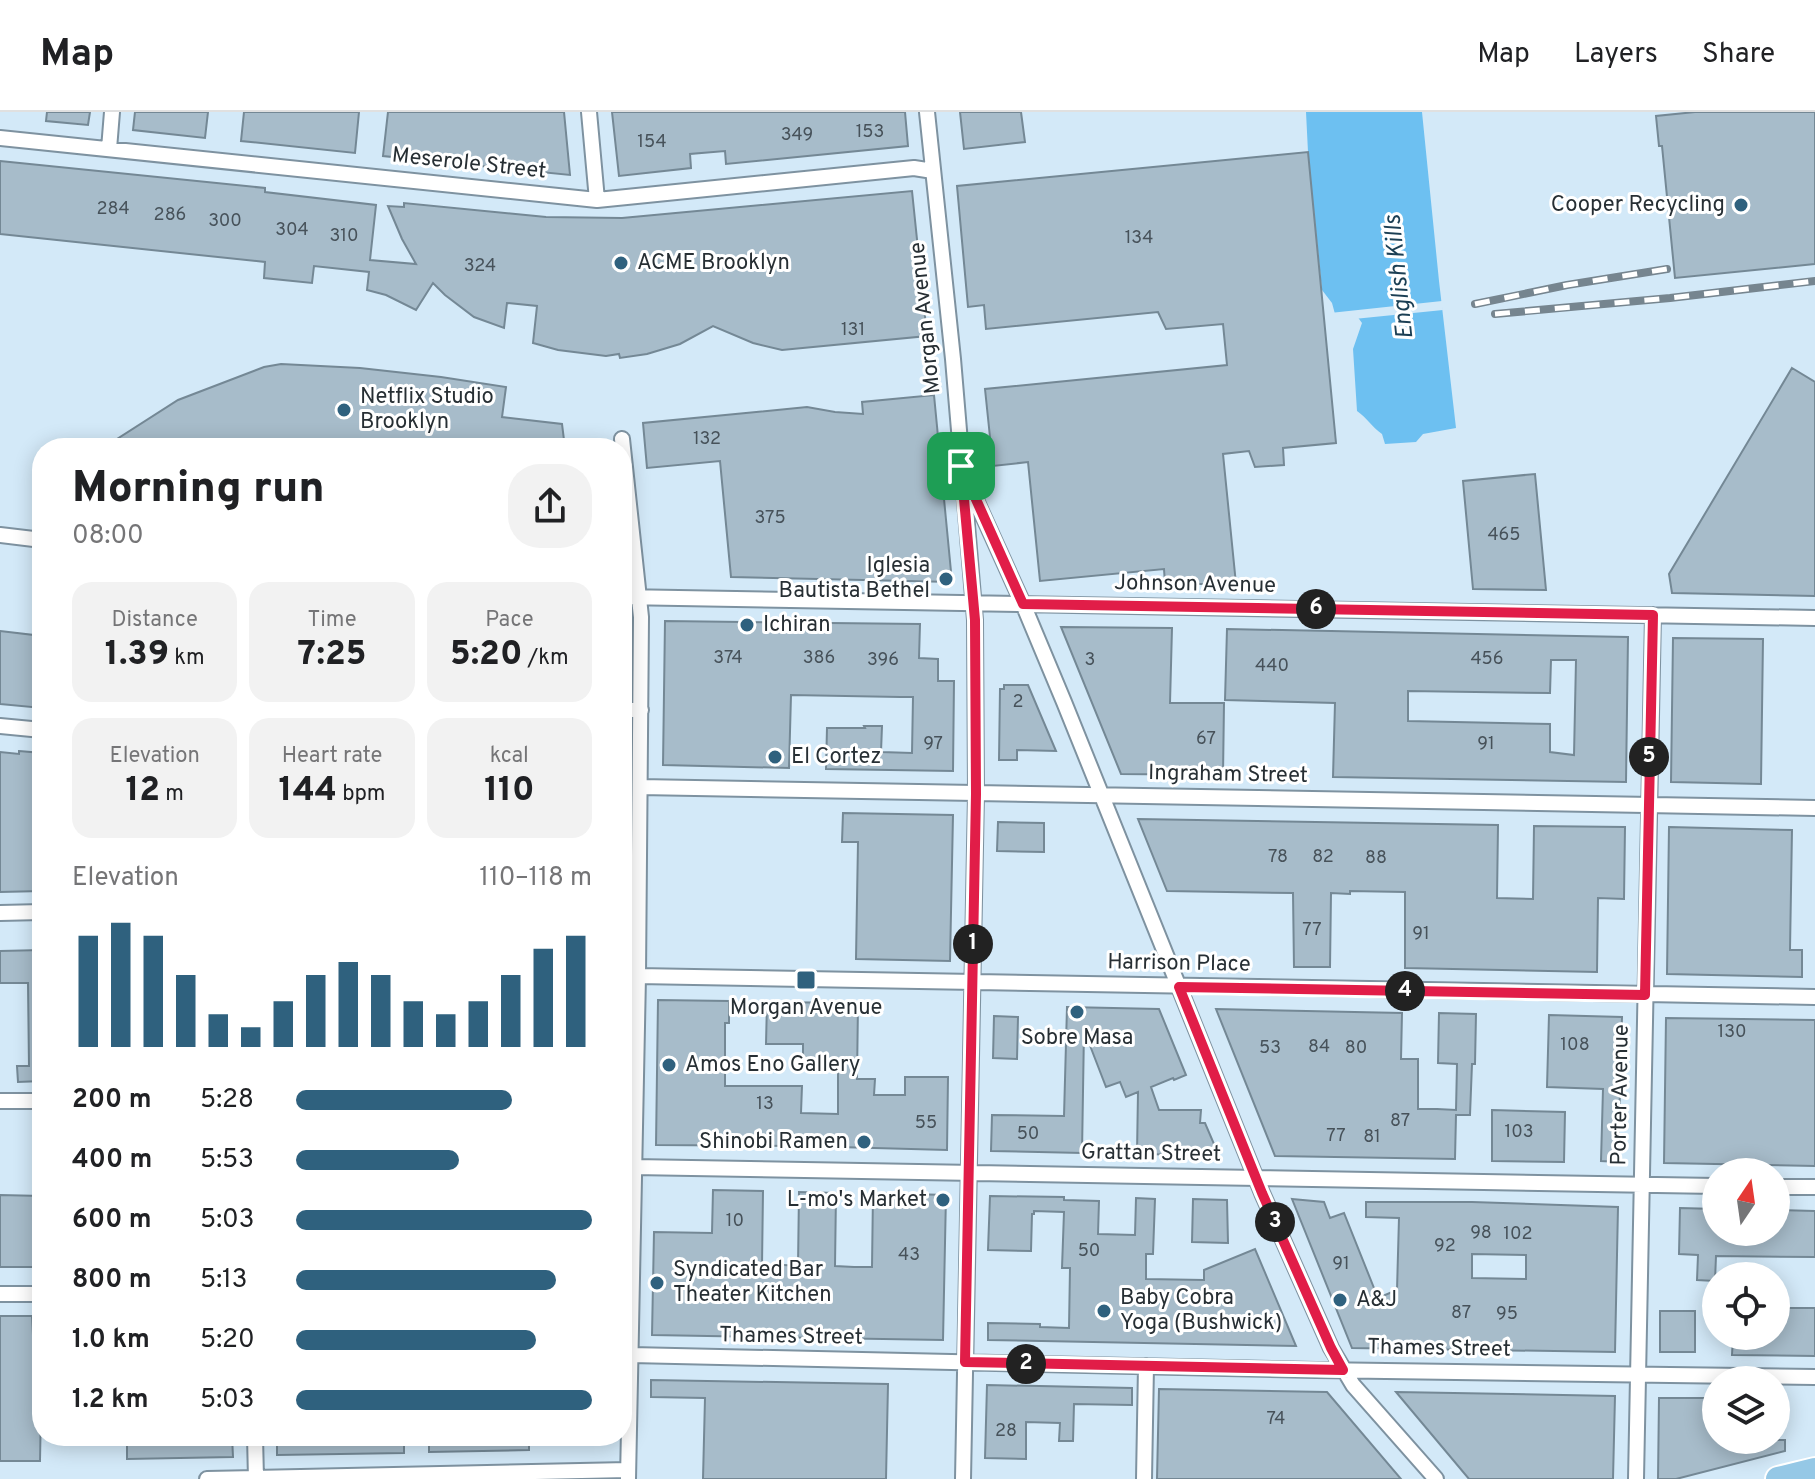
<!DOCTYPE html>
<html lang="en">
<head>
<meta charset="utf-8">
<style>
  body { margin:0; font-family:Overpass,sans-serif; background:#f2f2f2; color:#202124; height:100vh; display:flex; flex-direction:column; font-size:30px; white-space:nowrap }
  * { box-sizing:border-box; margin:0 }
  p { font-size:26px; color:#757577 }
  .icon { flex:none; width:44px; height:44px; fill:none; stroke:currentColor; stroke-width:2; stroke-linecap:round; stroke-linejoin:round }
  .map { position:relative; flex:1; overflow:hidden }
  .side { position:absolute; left:32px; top:326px; width:600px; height:1008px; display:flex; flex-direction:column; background:#fff; border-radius:32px; box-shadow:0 4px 20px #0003 }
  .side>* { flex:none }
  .needle { width:52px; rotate:13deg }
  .buttons { position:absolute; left:1702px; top:1046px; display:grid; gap:16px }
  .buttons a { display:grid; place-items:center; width:88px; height:88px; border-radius:50%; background:#fff; box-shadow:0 4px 20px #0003; font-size:40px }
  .pin { position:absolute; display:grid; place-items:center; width:68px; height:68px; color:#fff; margin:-34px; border-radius:16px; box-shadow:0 4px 12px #0006 }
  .km { position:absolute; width:40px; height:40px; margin:-20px; border-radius:50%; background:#222; color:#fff; font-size:22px; line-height:40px; text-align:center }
  .round { display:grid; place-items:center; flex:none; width:84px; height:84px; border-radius:32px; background:#f2f2f2 }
  .overview { display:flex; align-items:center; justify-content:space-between; height:136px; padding:0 40px }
  h1 { font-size:44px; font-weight:800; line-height:60px }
  .stats { display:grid; grid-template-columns:repeat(3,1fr); gap:12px; height:136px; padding:8px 40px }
  .stats div { display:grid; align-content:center; border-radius:20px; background:#f2f2f2; text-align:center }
  .stats b { font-size:34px; font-weight:800 }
  .stats small { font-size:22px; font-weight:400 }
  .stats p { font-size:22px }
  .chart { height:224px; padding:16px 40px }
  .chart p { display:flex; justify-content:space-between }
  .chart svg { width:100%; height:144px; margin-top:8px; stroke:#2f617e; stroke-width:6 }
  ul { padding:0 40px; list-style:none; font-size:26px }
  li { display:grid; grid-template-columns:128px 96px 1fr; align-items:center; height:60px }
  li i { height:20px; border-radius:10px; background:#2f617e }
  header { display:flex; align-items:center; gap:48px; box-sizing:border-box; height:112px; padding:0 40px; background:#fff; border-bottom:2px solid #e0e0e0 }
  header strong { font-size:38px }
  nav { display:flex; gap:44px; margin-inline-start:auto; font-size:28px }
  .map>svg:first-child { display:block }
</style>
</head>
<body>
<header>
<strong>Map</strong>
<nav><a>Map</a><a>Layers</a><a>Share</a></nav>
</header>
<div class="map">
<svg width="1815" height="1367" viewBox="0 0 1815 1367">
  <rect width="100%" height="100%" fill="#d3e9f8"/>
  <path fill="#6dc0f1" d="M1306,0H1422L1439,169L1456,316L1423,322L1416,330L1385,332L1382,322C1372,315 1367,306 1357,299L1353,237L1362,211L1354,200L1335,202L1332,191L1322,178L1308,40Z"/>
  <path fill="#d3e9f8" d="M1442,189L1443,198L1354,207L1352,204L1334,206L1330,201Z"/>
  <path fill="#a7bcca" stroke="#748895" stroke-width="2" fill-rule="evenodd" d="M47,0H90L88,13L46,9Z
    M135,0H208L205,26L133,18Z
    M244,0H359L355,41L241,29Z
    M388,0H564L570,63L383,44Z
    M612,0H905L908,34L726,52L725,39L690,42L691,56L619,64Z
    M960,0H1021L1025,30L964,37Z
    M1695,0H1815V152L1675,166L1662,34H1659L1656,4Z
    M1308,40L1336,331L1283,336L1284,353L1255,355L1249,339L1223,342L1236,472H1165L1164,457L1040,469L1028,350L993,354L985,277L1227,253L1223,212L1166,217L1158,200L986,217L984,193L968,195L957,74Z
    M0,49L265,76V80L376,93L370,148L416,152L402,127L388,94L404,95V91L546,105L622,106L912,79L927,224L782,238L753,231L713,214L680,232L647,242L620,246L619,242L606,244L558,238L533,231L537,194L507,191L504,216L474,205L445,183L433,171L416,198L386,183L367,178L369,160L314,154L312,171L264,166L265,150L0,122Z
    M281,252L360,256L441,265L506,275L502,305L562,312L565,336H103L178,288L264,255Z
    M1792,256L1815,270V484L1672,481L1669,462Z
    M934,283L952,470L731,465L720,349L647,356L643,311L807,295L835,300L863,302L862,290Z
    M1535,362L1546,478L1473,477L1463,369Z
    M665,509L920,512L919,546L938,547V569H954L953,659L826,657L827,616H865L864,614H882L881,640L912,641L913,585H900L791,583L789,656L663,653Z
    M1061,515L1172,516L1170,591H1224L1223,663L1121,662Z
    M1227,517L1628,525L1626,670L1333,665L1335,591L1225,588ZM1551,548H1576L1574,643L1550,640V612L1408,609V579L1550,581Z
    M0,519L42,524V596L0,592Z
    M1673,526L1763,527L1761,672L1671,670Z
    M1004,573H1028L1056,639L1017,638V648H999L1000,577H1004Z
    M19,639L42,641V779L0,780V640L19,642Z
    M843,701L953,703L950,849L856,847L858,730H842Z
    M1138,707L1498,713L1497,786L1533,787L1534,714L1625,715L1624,787L1598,786L1597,860L1405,856V780L1350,779V782L1331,781L1330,855H1294L1293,781L1167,779Z
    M998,710L1044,711V740L997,739Z
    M1669,715L1792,718L1790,838H1802V865L1667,862Z
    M42,838V969L18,970L17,954H29L28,871H0V839Z
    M658,888L729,889V911H725V974H802L801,1001L838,1002V953L803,952V932H766L767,890L858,891L857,967H875L874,983H905V965H948L947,1038L838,1035V1031H801V1034L656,1033Z
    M1067,895L1159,897L1186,963L1174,968L1173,966L1151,975L1159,998H1201L1200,1011H1205L1217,1039H1200L1196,1043L1137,1042L1138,980L1126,985L1120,970L1106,975L1084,918L1082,1041L991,1039L992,1003L1064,1004Z
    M1216,897L1402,901L1401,947H1418V997H1437L1456,998L1457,952L1438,951L1439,901L1476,902L1475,952H1472L1470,1003H1456L1455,1047L1275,1044Z
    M1549,903L1622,905L1618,1050L1601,1049L1603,977L1547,975Z
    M994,904L1018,905L1017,947L993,946Z
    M1666,906L1815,908V1054L1664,1051Z
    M1492,998L1565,1000L1564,1050L1492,1049Z
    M713,1078L763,1079L762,1153H784L798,1154L799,1080L836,1081L835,1154L854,1155H872L873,1081L946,1083L943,1228L652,1223L654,1120L712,1121Z
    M0,1083L42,1084V1155H0Z
    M990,1084L1064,1085V1088L1099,1089L1098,1122L1135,1123L1136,1086L1155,1087L1153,1142H1146V1167L1204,1168V1158L1255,1137L1296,1234L988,1228V1211L1040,1212V1215L1069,1216L1070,1156H1062L1064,1100L1034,1099V1102H1032L1031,1139L988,1138Z
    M1193,1087L1227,1088L1228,1131L1192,1130Z
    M1292,1087L1324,1090L1330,1106L1344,1101L1378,1186L1397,1178L1399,1106L1366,1105V1090H1472L1618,1095L1615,1240L1352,1236ZM1472,1142L1526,1143V1167L1472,1166Z
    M1680,1096L1716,1097V1120H1776V1098L1815,1099V1145L1716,1144L1715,1169L1697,1168L1698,1143L1679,1142Z
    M1776,1196H1815V1244L1732,1243L1733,1224H1776Z
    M1660,1199H1695V1240H1660Z
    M0,1204H32L34,1242H42L40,1349H0Z
    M651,1268L888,1272L886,1367H703L705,1286L651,1285Z
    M987,1273L1132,1276V1293L1074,1292L1073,1329H1059L1060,1311L1026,1310V1347L985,1346Z
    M1159,1277L1327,1280L1401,1367H1157Z
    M1396,1280L1615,1284L1613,1367H1469Z
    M1659,1286H1716V1328H1785V1339L1676,1367H1658Z
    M127,1324H232L233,1345L127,1347Z
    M277,1324H404V1341L277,1343Z
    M429,1324H529V1338L429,1340Z"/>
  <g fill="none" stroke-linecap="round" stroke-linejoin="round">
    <defs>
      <path id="street" d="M589,0L597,88
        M927,0L953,247L975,508L976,682L963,1367
        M0,26L597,88L914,56L933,59
        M109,37L112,0
        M622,327L641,505L638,864L628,1367
        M966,366L1023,492L1064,590L1262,1081L1331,1236L1353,1273L1436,1367
        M0,423L42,428
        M622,485L1815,506
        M622,598H641
        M0,614L42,618
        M640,675L1815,696
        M622,789H638
        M0,801L42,800
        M638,864L1815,885
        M0,989H42
        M634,1055L1716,1074
        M1776,1075H1815
        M0,1182H42
        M631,1243L1316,1258L1815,1265
        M255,1324L256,1367
        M207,1367L628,1358
        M1144,1367L1146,1254
        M1636,1367L1653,503"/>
      <path id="primary" d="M1778,1367L1815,1358"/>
    </defs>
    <use href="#street" stroke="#7e92a0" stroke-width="18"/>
    <use href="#primary" stroke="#fff" stroke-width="28"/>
    <use href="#street" stroke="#fff" stroke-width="14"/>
    <use href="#primary" stroke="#95c8e6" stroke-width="24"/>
    <defs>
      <path id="rail" d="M1475,192L1567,173L1667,157
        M1495,202L1670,186L1815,169"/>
    </defs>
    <use href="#rail" stroke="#76858f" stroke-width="8"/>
    <use href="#rail" stroke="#fff" stroke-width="5" stroke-dasharray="15" stroke-linecap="butt"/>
  </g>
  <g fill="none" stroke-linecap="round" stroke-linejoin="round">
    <defs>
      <path id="route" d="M961,354L1023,492L1653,503L1645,883L1179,875L1262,1081L1331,1236L1343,1258L965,1250L976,682L975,508Z"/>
    </defs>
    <use href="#route" stroke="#fff" stroke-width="16"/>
    <use href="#route" stroke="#e11d48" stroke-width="10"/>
  </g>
  <g fill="#2f617e" stroke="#fff" stroke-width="3">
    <circle cx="1741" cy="93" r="8"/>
    <circle cx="621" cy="151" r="8"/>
    <circle cx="344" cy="298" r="8"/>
    <circle cx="946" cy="467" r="8"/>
    <circle cx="747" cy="513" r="8"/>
    <circle cx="775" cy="645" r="8"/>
    <rect x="796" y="858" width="20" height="20" rx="4"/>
    <circle cx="1077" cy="900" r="8"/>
    <circle cx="669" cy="953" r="8"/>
    <circle cx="864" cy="1030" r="8"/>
    <circle cx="943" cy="1088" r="8"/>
    <circle cx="657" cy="1171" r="8"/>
    <circle cx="1340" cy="1188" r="8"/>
    <circle cx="1104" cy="1199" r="8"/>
  </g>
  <g text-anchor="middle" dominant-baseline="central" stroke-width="6" stroke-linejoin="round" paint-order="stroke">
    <g font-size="18" fill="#47525a">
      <text x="870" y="20">153</text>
      <text x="797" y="23">349</text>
      <text x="652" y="30">154</text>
      <text x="113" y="97">284</text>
      <text x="170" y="103">286</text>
      <text x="225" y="109">300</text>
      <text x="292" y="118">304</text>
      <text x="344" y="124">310</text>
      <text x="1139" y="126">134</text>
      <text x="480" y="154">324</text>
      <text x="853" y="218">131</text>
      <text x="707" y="327">132</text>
      <text x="770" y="406">375</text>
      <text x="1504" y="423">465</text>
      <text x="728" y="546">374</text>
      <text x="819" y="546">386</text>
      <text x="1487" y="547">456</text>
      <text x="883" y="548">396</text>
      <text x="1090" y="548">3</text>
      <text x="1272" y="554">440</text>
      <text x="1018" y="590">2</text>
      <text x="1206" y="627">67</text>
      <text x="933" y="632">97</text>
      <text x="1486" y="632">91</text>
      <text x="1278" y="745">78</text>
      <text x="1323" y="745">82</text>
      <text x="1376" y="746">88</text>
      <text x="1312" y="818">77</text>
      <text x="1421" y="822">91</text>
      <text x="1732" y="920">130</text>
      <text x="1575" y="933">108</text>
      <text x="1319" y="935">84</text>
      <text x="1270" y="936">53</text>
      <text x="1356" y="936">80</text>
      <text x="765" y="992">13</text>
      <text x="1400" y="1009">87</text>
      <text x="926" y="1011">55</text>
      <text x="1519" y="1020">103</text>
      <text x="1028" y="1022">50</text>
      <text x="1336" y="1024">77</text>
      <text x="1372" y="1025">81</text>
      <text x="735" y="1109">10</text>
      <text x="1481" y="1121">98</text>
      <text x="1518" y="1122">102</text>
      <text x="1445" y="1134">92</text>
      <text x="1089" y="1139">50</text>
      <text x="909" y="1143">43</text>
      <text x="1341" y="1152">91</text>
      <text x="1461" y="1201">87</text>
      <text x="1507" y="1202">95</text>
      <text x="1276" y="1307">74</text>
      <text x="1006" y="1319">28</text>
    </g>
    <g font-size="22" fill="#272f34" stroke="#fff">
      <text transform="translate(469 52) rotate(6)">Meserole Street</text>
      <text transform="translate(926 206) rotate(-96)">Morgan Avenue</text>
      <text transform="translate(1195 473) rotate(1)">Johnson Avenue</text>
      <text transform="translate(1228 663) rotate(1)">Ingraham Street</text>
      <text transform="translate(1179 852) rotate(1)">Harrison Place</text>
      <text transform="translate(1621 983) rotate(-89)">Porter Avenue</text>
      <text transform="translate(1151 1042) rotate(1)">Grattan Street</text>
      <text transform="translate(791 1225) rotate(1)">Thames Street</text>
      <text transform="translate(1439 1237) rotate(1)">Thames Street</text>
    </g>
    <g font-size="22" fill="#272f34" stroke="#fff" text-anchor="start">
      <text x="1725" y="93" text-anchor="end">Cooper Recycling</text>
      <text x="637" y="151">ACME Brooklyn</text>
      <text x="360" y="285">Netflix Studio<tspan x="360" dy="25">Brooklyn</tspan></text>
      <text x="930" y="454" text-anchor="end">Iglesia<tspan x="930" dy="25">Bautista Bethel</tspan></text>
      <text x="763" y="513">Ichiran</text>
      <text x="791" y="645">El Cortez</text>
      <text x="806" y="896" text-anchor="middle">Morgan Avenue</text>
      <text x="1077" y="926" text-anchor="middle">Sobre Masa</text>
      <text x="685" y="953">Amos Eno Gallery</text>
      <text x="848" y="1030" text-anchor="end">Shinobi Ramen</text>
      <text x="927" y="1088" text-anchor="end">L-mo's Market</text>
      <text x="673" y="1158">Syndicated Bar<tspan x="673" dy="25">Theater Kitchen</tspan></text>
      <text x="1120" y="1186">Baby Cobra<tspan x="1120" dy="25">Yoga (Bushwick)</tspan></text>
      <text x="1356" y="1188">A&amp;J</text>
    </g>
    <g font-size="24" font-style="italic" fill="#1b3f54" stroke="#fff">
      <text transform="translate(1400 165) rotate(-96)">English Kills</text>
    </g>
  </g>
</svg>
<div class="buttons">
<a><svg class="needle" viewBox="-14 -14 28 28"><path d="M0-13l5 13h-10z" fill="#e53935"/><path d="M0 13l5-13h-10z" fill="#757577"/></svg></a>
<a><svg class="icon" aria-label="locate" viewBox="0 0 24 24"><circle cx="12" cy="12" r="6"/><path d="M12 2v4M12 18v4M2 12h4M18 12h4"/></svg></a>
<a><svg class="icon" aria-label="layers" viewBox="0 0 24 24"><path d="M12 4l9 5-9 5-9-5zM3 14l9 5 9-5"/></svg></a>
</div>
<div class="pin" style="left:961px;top:354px;background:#1e9e55"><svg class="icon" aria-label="arrive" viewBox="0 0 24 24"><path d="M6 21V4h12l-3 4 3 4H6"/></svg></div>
<b class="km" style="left:973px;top:832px">1</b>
<b class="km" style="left:1026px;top:1252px">2</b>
<b class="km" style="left:1275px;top:1110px">3</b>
<b class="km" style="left:1405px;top:879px">4</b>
<b class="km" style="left:1649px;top:645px">5</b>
<b class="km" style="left:1316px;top:497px">6</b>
<section class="side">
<div class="overview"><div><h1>Morning run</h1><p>08:00</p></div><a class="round"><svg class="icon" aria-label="share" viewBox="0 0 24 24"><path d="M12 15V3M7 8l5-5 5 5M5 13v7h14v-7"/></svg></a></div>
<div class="stats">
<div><p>Distance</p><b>1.39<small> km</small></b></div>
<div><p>Time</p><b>7:25</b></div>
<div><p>Pace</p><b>5:20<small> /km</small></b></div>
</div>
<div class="stats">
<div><p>Elevation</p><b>12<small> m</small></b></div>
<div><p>Heart rate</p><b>144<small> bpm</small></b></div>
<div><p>kcal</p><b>110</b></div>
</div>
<div class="chart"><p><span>Elevation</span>110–118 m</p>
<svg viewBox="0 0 160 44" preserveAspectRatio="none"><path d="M5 44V10M15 44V6M25 44V10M35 44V22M45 44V34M55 44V38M65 44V30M75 44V22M85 44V18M95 44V22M105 44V30M115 44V34M125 44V30M135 44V22M145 44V14M155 44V10"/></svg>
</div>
<ul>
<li><b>200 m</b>5:28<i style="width:73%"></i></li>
<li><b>400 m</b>5:53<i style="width:55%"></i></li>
<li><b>600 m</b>5:03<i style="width:100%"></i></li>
<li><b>800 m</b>5:13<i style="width:88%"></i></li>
<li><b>1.0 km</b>5:20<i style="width:81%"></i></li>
<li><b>1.2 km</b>5:03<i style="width:100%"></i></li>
</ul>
</section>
</div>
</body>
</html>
